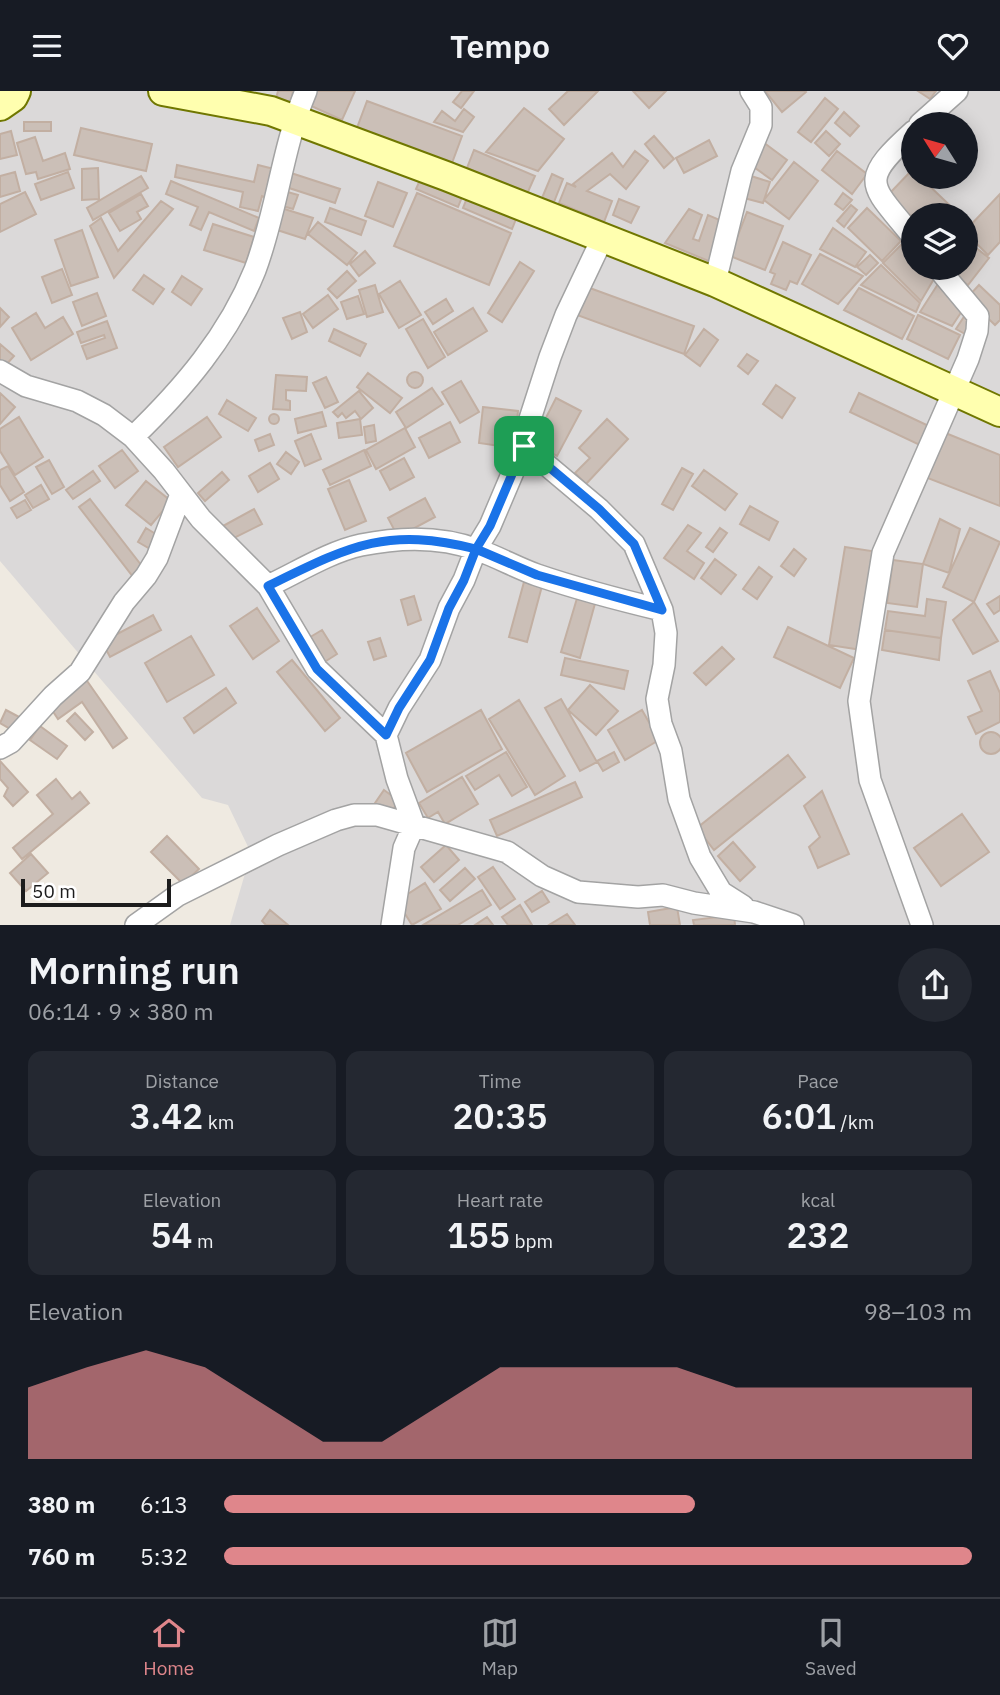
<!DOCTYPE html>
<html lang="en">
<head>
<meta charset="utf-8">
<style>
  body { margin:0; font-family:"IBM Plex Sans",sans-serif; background:#242831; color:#f1f3f6; height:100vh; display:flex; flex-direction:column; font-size:26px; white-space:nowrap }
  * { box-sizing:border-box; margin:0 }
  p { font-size:23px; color:#9ea1a6 }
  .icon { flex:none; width:38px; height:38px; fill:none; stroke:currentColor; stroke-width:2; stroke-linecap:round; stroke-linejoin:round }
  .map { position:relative; height:834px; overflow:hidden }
  .sheet { display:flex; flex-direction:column; background:#171b24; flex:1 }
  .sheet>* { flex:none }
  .needle { width:46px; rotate:307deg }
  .fabs { position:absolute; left:901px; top:21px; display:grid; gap:14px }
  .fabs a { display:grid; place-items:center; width:77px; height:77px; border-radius:50%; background:#171b24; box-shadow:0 4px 18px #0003; font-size:35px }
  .scale { position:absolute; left:21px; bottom:18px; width:150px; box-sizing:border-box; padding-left:7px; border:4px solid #1c1c1c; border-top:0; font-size:19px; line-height:24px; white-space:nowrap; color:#1c1c1c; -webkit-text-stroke:5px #fff; paint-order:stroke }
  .pin { position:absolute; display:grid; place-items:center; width:60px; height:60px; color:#fff; margin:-30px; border-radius:14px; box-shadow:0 4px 10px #0006 }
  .round { display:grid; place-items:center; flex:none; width:74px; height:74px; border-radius:37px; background:#242831 }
  .summary { display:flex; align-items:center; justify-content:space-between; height:119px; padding:0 28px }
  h1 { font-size:38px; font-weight:600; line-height:52px }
  .figures { display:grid; grid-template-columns:repeat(3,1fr); gap:10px; height:119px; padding:7px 28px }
  .figures div { display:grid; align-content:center; border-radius:14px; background:#242831; text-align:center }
  .figures b { font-size:35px; font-weight:600 }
  .figures small { font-size:19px; font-weight:400 }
  .figures p { font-size:19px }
  .chart { height:196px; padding:14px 28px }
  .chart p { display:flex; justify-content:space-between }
  .chart svg { width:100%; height:126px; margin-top:7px; fill:#df868b; opacity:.7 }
  ul { padding:0 28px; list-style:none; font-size:23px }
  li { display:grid; grid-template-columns:112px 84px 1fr; align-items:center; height:52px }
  li i { height:18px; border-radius:9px; background:#df868b }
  header { display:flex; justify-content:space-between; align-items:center; height:91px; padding:0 28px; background:#171b24; font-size:32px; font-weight:600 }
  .menu { display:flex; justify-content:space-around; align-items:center; height:98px; border-top:2px solid #363941; background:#171b24; font-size:19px; color:#9ea1a6 }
  .menu a { display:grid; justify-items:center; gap:4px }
  .menu .active { color:#df868b }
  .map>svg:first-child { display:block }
</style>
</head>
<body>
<header><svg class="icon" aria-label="menu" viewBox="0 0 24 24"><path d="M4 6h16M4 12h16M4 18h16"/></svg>Tempo<svg class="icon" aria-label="heart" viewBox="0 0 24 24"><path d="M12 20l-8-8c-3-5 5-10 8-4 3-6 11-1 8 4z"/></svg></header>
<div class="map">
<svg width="1000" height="834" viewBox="0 0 1000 834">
  <rect width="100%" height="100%" fill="#efeae1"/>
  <path fill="#dbd9d9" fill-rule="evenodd" d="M0,0H1000V834H230L251,762L228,714L202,707L0,470ZM914,33H966V86H914ZM914,124H966V177H914Z"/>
  <path fill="#cbbfb7" stroke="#c2afa2" stroke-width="2" d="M278,0H293L291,11L276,8Z
    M315,0H355L342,29L309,14Z
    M462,0H474L461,17L453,11Z
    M568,0H598L564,34L549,18Z
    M633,0H666L649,17Z
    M765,0H805L806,1L782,21Z
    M918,0H936L930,8Z
    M825,7L838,18L811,51L798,41Z
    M367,10L462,45L452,72L357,37Z
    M524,17L564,48L538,80L486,61Z
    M464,18L474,26L463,41L434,31L442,20L455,30Z
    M844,21L859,35L850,45L835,32Z
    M24,31H51V40H24Z
    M81,37L152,53L146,80L74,64Z
    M11,40L17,64L0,68V43Z
    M826,40L840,53L829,65L815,52Z
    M654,45L674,68L664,77L645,53Z
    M35,46L43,70L65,62L70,78L38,88L36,81L26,83L17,52Z
    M709,49L717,65L684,82L676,67Z
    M763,51L787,69L772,89L748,72Z
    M474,59L535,85L527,103L467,77Z
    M635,60L648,70L626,98L610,83L587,100L612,110L604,131L559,112L567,92L576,96L573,93L612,62L623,76Z
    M837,60L867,83L852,103L822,79Z
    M794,71L818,90L789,128L764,109Z
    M177,74L254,91L258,74L274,78L267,107L262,105L258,120L240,116L243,101L175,86Z
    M98,77L99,108L82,109V78Z
    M912,79L914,86H920L960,124H914V128L888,104Z
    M15,81L20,100L0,106V85Z
    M68,81L74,97L41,109L35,93Z
    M291,82L340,98L335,112L286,96Z
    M552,83L563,88L554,111L542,107Z
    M141,85L148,97L93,129L87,117Z
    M751,85L770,91L763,112L744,107Z
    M420,89L462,106L458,116L416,98Z
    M171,90L259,127L254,140L209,121L201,139L190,134L198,116L166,103Z
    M378,91L407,102L393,136L365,125Z
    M284,100L298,104L293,118L279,114Z
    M25,101L36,123L0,141V113Z
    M417,102L511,142L489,194L394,155Z
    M843,102L852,109L843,119L835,113Z
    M141,103L148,115L137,121L141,128L120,140L109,122Z
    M1000,103V151L988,164L966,142V139Z
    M467,107L516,128L512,138L463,117Z
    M619,108L639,116L631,132L613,124Z
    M161,110L173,118L114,187L90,135L101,127L118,160Z
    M851,114L857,119L844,136L837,130Z
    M278,116L313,127L305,148L271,137Z
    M330,117L366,130L361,144L325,131Z
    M867,117L901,150L882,170L848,137Z
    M689,118L702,124L693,148L699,150L708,124L722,130L711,171L665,152Z
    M747,121L783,135L765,179L730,165Z
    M318,131L357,162L347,174L308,143Z
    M213,133L254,146L246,172L204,159Z
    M833,137L866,161L855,176L820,158Z
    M82,139L98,186L71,195L55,149Z
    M966,149L989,167L968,194L946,177H966Z
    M783,151L811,164L797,193L790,190L786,199L771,193L775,183L770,181Z
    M902,153L914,164V177H927L935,186L921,210L883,172Z
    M365,160L375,172L359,185L350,173Z
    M820,163L863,185L838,213L802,193Z
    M870,164L878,172L866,184L857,176Z
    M520,171L534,180L502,231L488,222Z
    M881,174L920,212L916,221L861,194Z
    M62,178L72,204L52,212L42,186Z
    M347,180L356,190L337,207L328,198Z
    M144,184L164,198L153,213L133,199Z
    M182,185L202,198L191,214L172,201Z
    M400,190L421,224L399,237L379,203Z
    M938,193L964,217L952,235L920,221Z
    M375,194L383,221L367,226L359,199Z
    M979,194L1000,214V229L995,234L967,207Z
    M587,196L694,235L684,263L577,224Z
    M859,197L914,225L902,248L844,219Z
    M97,202L106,225L82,235L73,211Z
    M328,204L338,218L313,237L303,223Z
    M358,205L364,223L347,228L341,211Z
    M446,208L453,220L433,233L425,221Z
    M0,217L9,226L0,236Z
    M473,217L487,240L448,264L434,241Z
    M300,221L307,241L292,248L283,227Z
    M967,221L975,226L965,243L956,238Z
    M36,222L45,237L63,226L73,243L31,269L12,237Z
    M918,224L960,244L948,268L907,248Z
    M423,228L445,266L428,277L406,238Z
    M107,230L117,257L87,268L82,255L105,247L104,244L81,252L77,241Z
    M334,238L366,253L360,265L329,250Z
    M704,238L718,249L700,275L685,264Z
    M0,253L14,265L4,276L0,272Z
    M747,263L758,270L748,283L738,275Z
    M407 289a8 8 0 1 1 16 0a8 8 0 1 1-16 0Z
    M368,282L402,307L390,322L357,296Z
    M276,284L307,286L306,300L286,299V309L290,310V319L273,318Z
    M326,286L338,311L325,317L313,292Z
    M461,290L479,321L460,332L442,301Z
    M776,294L795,307L782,327L763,313Z
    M432,297L443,313L406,337L396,321Z
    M359,300L373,317L361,328L355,320L346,327L342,322L338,326L333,321Z
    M0,302L15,316L0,333Z
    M859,302L933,337L924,356L850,321Z
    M556,307L581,320L557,365L533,352Z
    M227,309L256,327L248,340L219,323Z
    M483,316L518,320L514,357L479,352Z
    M322,321L326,335L298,342L295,328Z
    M269 328a5 5 0 1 1 10 0a5 5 0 1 1-10 0Z
    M19,326L43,366L15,384L0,360V338Z
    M207,326L221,346L178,376L164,356Z
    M360,328L362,344L339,347L337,332Z
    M607,328L628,348L586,393L575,382L590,367L579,357Z
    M450,331L460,351L429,367L419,347Z
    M374,334L376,350L366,352L364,336Z
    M405,337L415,356L376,378L366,359Z
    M943,341L1000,364V415L925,386Z
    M270,343L274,354L259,360L255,349Z
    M311,343L321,368L305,375L295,350Z
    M122,359L138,380L115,397L99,375Z
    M364,359L371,375L330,394L323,379Z
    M286,361L299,371L291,383L277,373Z
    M404,367L414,386L390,399L380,380Z
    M49,369L64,396L52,403L36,376Z
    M270,372L279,388L258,401L249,385Z
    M8,375L24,401L10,410L0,394V379Z
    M682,377L693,383L673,419L662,413Z
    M704,379L737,403L725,419L692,395Z
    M93,380L100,390L73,408L66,399Z
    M222,381L229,389L205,410L198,402Z
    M349,389L366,430L345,439L328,398Z
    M146,390L171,410L151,434L126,414Z
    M41,394L49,408L33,417L25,404Z
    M425,407L435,426L398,446L388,427Z
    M90,408L145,479L134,487L79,416Z
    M25,409L31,419L17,427L11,417Z
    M750,415L778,431L769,449L740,433Z
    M254,418L262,433L230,449L223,435Z
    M940,428L960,438L949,482L923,473Z
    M688,434L701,442L687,460L704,472L694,488L664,467Z
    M146,437L159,445L152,459L138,451Z
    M720,437L727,442L713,461L706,456Z
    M970,437L1000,451L974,511L943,496Z
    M845,456L878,461L862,559L829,554Z
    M794,458L806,468L794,485L781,475Z
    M715,468L736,484L721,503L701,487Z
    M893,469L923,473L917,516L887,512Z
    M759,476L772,486L757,508L743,498Z
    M524,491L542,495L527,551L509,546Z
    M578,504L596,509L580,567L561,561Z
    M414,505L421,529L408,534L401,509Z
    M1000,505V519L994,523L987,513Z
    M927,508L946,511L941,547L885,539L888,520L925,525Z
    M974,511L998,550L973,563L953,529Z
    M257,517L279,550L253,568L230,535Z
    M153,524L161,539L110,566L102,551Z
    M788,536L854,567L840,597L774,566Z
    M322,539L337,563L323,572L307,548Z
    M885,539L941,547L939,569L882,559Z
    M191,545L214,584L167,611L145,572Z
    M380,547L386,565L374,569L368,551Z
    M722,556L734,568L706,594L694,582Z
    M565,567L628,580L624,598L561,584Z
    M292,569L340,627L325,640L277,581Z
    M990,580L1000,602V631L976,643L968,626L982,620L968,590Z
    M85,587L127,647L113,657L82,611L58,628L48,613Z
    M590,594L618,620L596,644L568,619Z
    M226,597L236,612L194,642L184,627Z
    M561,608L597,671L580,680L545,617Z
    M519,609L565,685L535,704L489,628Z
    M6,619L21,627L14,640L0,632Z
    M481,619L502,658L427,701L406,662Z
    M642,619L659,649L625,669L608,639Z
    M75,622L93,641L85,649L67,630Z
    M40,635L67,655L57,668L30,649Z
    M980 652a11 11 0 1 1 22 0a11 11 0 1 1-22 0Z
    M506,661L527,696L512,705L499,684L475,699L466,685Z
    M614,661L619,671L603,680L597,670Z
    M788,664L805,686L714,759L697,737Z
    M0,670L28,701L13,715L4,705L8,697L0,688Z
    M462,686L478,713L445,733L438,721L428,727L419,712Z
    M56,688L72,708L80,701L89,712L22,768L13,757L53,723L37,704Z
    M575,691L582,706L497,745L490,729Z
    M384,699L399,710L388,725L373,715Z
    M822,700L849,763L818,777L809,756L820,746L804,715Z
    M962,723L989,761L941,795L914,757Z
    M167,745L199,778L183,793L151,761Z
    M733,751L755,776L740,790L718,765Z
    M446,754L459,769L434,791L421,776Z
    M31,763L48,782L26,800L10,782Z
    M493,776L515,808L500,818L478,786Z
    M465,777L475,788L450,810L440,799Z
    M425,792L441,818L412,834L397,810Z
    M482,799L491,814L458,834H423Z
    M542,800L549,811L532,821L525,811Z
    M520,814L532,834H508L502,826Z
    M677,816L680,834H650L648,821Z
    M270,819L288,834H266L262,830Z
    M567,823L575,834H549Z
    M734,824L735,834H694L693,829Z
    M487,826L493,834H475Z"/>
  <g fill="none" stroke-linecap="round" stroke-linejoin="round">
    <defs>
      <path id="street" d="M920,33L957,0
        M914,40C856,92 871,93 914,147
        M715,191L742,80L761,34V16L751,0
        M0,280L26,295L77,310L104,324L133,346L164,380L201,428L268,495L317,578L386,644L397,688L414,734L404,757L392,834
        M133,346C183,298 229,244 255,179C277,121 282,57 306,0
        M524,355L599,418L634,453L662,519L666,542L664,574L657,608L661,633L671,660L679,708L700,766L721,801L743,815
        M268,495C298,481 329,461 361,454C400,446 441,445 478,459C498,466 517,477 537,484C578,498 620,509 662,519
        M386,644L399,617L430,569L449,517L464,489L476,458L490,435L524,355L530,328L550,266L566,224L603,146
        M0,657L11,651L53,605L80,581L124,511L146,485L157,467L181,403
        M136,834L178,804L278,754L336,729L354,724H377L507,761L542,785L578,801L638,806L663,804L694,812L754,821L793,834
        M922,834L870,689L859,610L883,462L968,268L977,240L978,225L938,177"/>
      <path id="secondary" d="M163,0L271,20L446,85L715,191L1000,321
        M0,15L13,6L16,0"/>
    </defs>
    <use href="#street" stroke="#a3a3a3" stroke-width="24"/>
    <use href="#secondary" stroke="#707700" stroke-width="32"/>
    <use href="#street" stroke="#fff" stroke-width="21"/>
    <use href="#secondary" stroke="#ffffaf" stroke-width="28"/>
  </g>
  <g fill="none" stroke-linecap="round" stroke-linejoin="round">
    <defs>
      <path id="route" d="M524,355L490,435L476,458C385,435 348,456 268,495L317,578L386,644L399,617L430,569L449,517L464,489L476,458L537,484L662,519L634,453L599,418L524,355"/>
    </defs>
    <use href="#route" stroke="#fff" stroke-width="14"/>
    <use href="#route" stroke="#1a73e8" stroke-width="9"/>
  </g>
</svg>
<div class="fabs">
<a><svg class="needle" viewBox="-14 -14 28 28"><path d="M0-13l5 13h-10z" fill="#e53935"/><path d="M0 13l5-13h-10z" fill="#9ea1a6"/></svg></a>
<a><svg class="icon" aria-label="layers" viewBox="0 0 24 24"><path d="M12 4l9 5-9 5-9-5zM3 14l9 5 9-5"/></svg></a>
</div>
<div class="scale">50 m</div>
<div class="pin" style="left:524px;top:355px;background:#1e9e55"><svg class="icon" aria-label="arrive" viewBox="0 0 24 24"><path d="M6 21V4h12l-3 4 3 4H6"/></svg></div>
</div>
<section class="sheet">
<div class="summary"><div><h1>Morning run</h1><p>06:14 · 9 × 380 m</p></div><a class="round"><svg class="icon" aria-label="share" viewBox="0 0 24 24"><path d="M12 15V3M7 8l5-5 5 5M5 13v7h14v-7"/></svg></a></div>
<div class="figures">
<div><p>Distance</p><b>3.42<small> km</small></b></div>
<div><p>Time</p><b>20:35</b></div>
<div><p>Pace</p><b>6:01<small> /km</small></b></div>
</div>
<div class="figures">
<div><p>Elevation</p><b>54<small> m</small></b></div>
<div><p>Heart rate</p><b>155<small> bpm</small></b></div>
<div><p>kcal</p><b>232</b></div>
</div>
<div class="chart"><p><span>Elevation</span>98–103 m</p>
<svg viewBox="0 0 160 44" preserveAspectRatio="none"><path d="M0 44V19L10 12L20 6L30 12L40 25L50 38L60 38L70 25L80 12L90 12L100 12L110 12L120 19L130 19L140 19L150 19L160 19V44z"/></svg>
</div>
<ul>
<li><b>380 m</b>6:13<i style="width:63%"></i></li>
<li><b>760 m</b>5:32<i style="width:100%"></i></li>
</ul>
</section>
<nav class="menu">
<a class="active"><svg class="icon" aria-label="home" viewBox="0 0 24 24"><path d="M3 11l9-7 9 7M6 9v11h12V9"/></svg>Home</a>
<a><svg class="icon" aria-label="map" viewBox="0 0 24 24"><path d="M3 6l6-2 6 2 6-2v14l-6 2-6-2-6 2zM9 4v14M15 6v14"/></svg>Map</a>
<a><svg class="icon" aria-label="saved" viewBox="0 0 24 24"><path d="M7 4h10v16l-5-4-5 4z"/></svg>Saved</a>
</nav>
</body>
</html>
